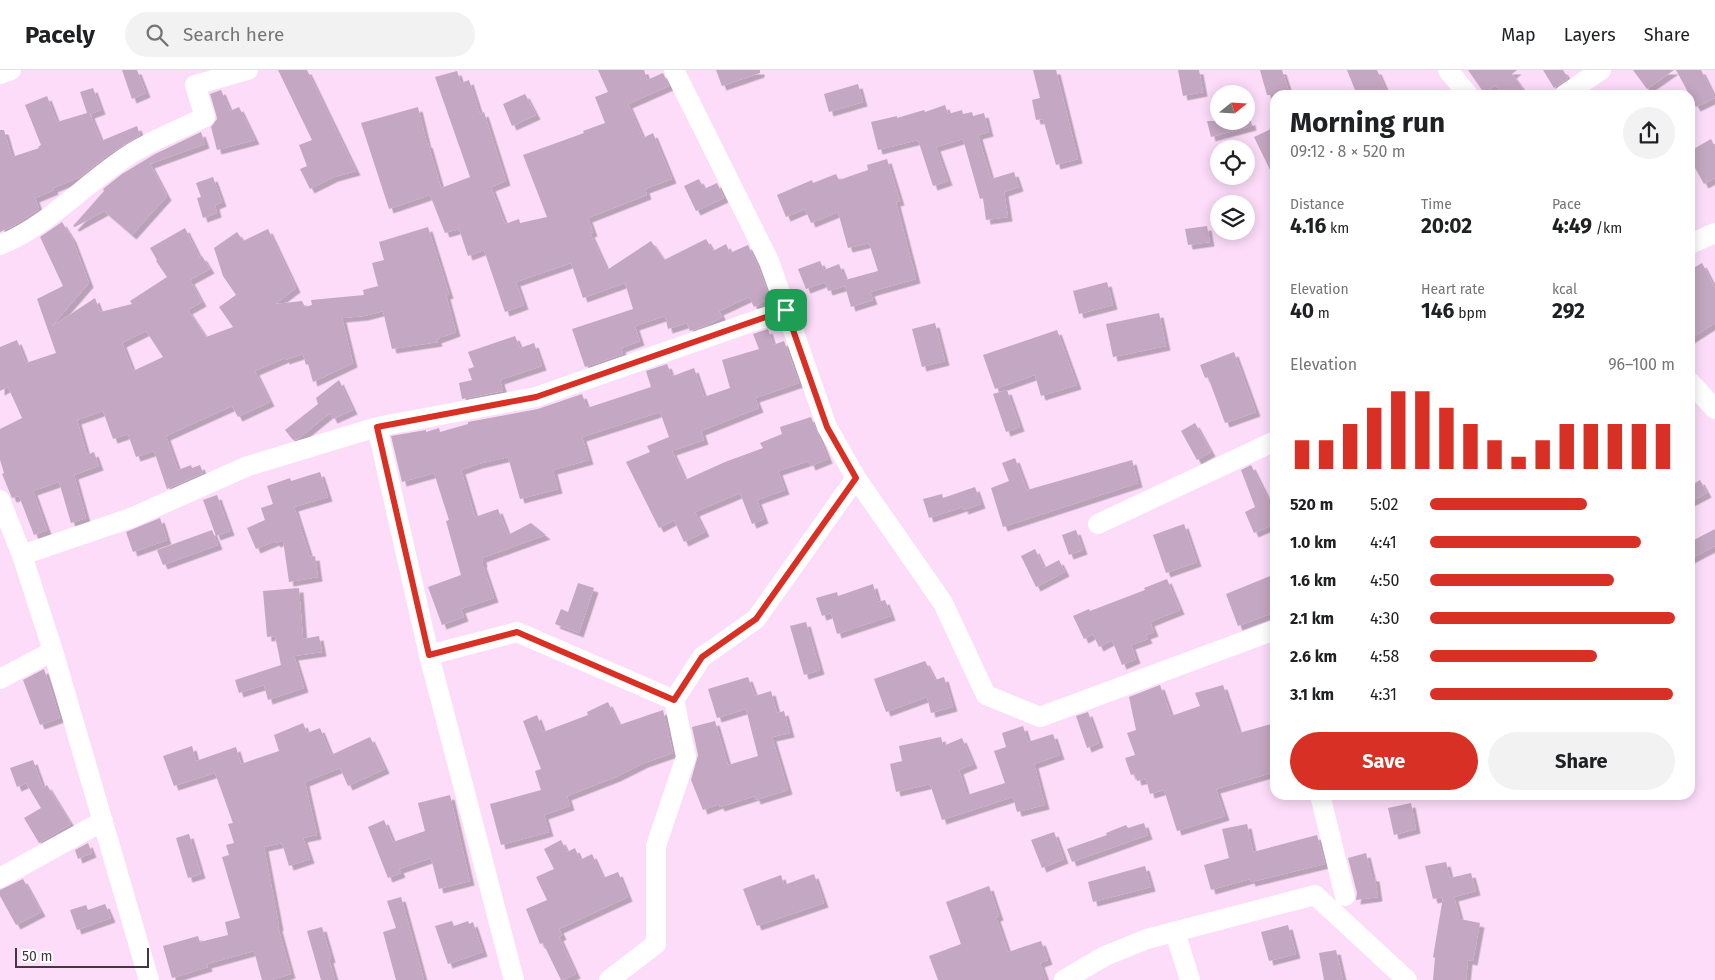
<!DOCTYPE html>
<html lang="en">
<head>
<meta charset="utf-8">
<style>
  body { margin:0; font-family:"Fira Sans",sans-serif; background:#f2f2f2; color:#202124; height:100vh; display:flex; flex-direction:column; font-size:19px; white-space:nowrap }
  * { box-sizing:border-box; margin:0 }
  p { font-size:16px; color:#757577 }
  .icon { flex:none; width:28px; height:28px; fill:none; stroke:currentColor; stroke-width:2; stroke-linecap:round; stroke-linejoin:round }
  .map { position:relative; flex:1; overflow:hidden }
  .panel { position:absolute; left:1270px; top:20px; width:425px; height:710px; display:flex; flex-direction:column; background:#fff; border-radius:15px; box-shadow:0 2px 12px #0003 }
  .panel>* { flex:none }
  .needle { width:32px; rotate:72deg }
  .controls { position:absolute; left:1210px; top:15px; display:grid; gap:10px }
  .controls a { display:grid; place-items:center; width:45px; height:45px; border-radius:50%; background:#fff; box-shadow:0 2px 12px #0003; font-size:25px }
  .scale { position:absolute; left:15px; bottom:12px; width:134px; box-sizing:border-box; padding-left:5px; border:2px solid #433742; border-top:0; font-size:14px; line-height:18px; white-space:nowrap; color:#433742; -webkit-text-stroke:4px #fff; paint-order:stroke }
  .pin { position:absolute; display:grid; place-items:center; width:42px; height:42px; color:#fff; margin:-21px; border-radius:10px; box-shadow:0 2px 8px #0006 }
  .round { display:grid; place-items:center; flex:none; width:52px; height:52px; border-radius:26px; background:#f2f2f2 }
  .headline { display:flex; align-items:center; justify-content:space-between; height:85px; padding:0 20px }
  h1 { font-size:28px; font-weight:700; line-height:38px }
  .figures { display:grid; grid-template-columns:repeat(3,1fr); gap:8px; height:85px; padding:5px 20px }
  .figures div { display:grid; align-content:center }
  .figures b { font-size:21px; font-weight:700 }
  .figures small { font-size:14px; font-weight:400 }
  .figures p { font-size:14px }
  .chart { height:140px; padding:10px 20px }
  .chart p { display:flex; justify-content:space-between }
  .chart svg { width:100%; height:90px; margin-top:5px; stroke:#d93025; stroke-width:6 }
  .button { display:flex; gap:10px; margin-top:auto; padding:10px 20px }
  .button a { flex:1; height:58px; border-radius:30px; background:#d93025; color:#fff; font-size:20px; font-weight:700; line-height:58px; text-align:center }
  .button a+a { background:#f2f2f2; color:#202124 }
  ul { padding:0 20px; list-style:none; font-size:16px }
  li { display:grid; grid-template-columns:80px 60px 1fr; align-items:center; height:38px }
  li i { height:12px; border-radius:6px; background:#d93025 }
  header { display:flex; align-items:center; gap:30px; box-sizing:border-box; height:70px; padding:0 25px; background:#fff; border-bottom:1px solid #e0e0e0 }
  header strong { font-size:24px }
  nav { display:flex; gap:28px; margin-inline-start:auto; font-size:18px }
  .search { width:350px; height:45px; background:#f2f2f2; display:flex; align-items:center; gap:12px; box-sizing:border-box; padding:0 18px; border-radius:28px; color:#757577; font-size:19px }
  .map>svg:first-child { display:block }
</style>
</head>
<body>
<header>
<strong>Pacely</strong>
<div class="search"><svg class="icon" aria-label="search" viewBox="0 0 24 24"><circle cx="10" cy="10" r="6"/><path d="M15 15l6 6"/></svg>Search here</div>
<nav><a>Map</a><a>Layers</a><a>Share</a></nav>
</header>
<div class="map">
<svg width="1715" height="910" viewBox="0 0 1715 910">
  <defs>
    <filter id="shadow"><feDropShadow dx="4.5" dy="4.5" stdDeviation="0" flood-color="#0004"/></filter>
  </defs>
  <rect width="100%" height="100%" fill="#fcdcf9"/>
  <path fill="#c4a7c2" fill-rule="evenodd" filter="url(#shadow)" d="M122,0H137L146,23L132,29Z
    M278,0H307L356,101L334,107L310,119L300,99L307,96L299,75L312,70Z
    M598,0H644L647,10L663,3L669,16L628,34L643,68L653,63L672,109L645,119L647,125L588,148L593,162L590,163L607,200L651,171L664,190L706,169L713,181L726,174L730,183L748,175L759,199L770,228L754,237L749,227L719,241L722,247L707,255L690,261L687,253L668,259L665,246L635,256L640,271L621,278L623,284L585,297L572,259L633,239L625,213L583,228L571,193L516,212L524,235L505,242L484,180L468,186L459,159L445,163L430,125L389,139L361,53L418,37L427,74L428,73L441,118L470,107L435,7L457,1L461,13L469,10L480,44L484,42L506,111L491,117L505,154L519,149L520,153L547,147L523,85L584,63L583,61L605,53L595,27L608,22Z
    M716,0H760V3L722,16Z
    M1033,0H1056L1078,89L1056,95L1043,49L1036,50L1032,30L1040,28Z
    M1178,0H1199L1203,22L1183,26Z
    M1260,0H1282L1290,25H1267Z
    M1347,0H1377L1388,25H1357Z
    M1468,0H1517L1512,4L1523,19L1514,25H1503L1496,15L1484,23Z
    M1543,0H1563L1568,8L1554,18Z
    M1633,0H1674L1647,19Z
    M1676,0H1701L1715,28L1696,37Z
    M858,14L863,32L829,42L824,24Z
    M93,18L101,40L90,44L101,71L137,56L140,65L109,84L80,107L53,118L54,120L35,128L39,139L13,156L0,162V60H4L12,87L39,78L38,77L41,75L25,35L47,26L57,52L87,43L80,22Z
    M221,20L230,41L239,37L255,70L217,80L211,57L217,49L216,44L210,24Z
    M525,24L536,45L512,56L503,34Z
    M945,35L948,44L962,40L963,44L972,42L973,46L984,43L989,62L978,65L991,109L1014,102L1019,117L1004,122L1008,147L986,150L983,128L980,129L963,69L936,77L948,111L933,116L918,70L878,80L871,52L897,46V48L924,40L925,42Z
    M1207,51H1251L1252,56L1211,67Z
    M1275,57V110L1254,67Z
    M201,62L205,74L150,94L167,126L132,165L104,141L75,157L73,156L104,121L103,119L122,104L155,84Z
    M1711,69L1715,77V108L1704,114L1690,89V81Z
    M887,89L900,131L896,132L916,209L870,222L873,230L851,237L845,216L828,221L825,212L806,219L798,199L820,191L824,200L839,194L845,210L878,201L869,173L848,178L838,142L811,153L805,139L786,147L777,125L812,110L813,113L836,104L839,110L868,100L867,95Z
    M213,107L222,132L215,135L217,143L203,148L197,128L201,127L196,113Z
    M699,109L704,119L717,113L724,128L696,141L684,116Z
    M62,152L72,168L89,213L51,257L95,228L100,242L132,234L130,231L167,207L156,191L157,190L150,178L185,158L200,188L202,186L210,199L190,210L202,232L188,240L206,267L233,257L219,237L236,225L223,206L214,178L237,162L243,171L268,159L296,218L275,234L302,231L305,237L312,235L311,230L364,225L363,220L378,216L372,193L384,190L379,172L428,157L449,224L446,225L456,262L437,269L438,272L392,279L383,241L364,246L342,248L353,293L313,312L308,294L306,295L303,284L285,290V288L255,301L270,332L238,347L232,336L166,366L178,400L191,395L192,398L200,395L203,403L167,419L154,381L136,387L128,364L113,369L103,341L77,350L87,385L94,382L99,396L74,405L86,448L71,453L59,412L33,421L47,460L34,465L19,426L12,428L2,404L4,403L0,390V359L22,348L8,317L0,321V277L17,270L26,293L56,283L37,229L63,216L40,167ZM146,261L163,287L133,301L122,273Z
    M1207,156L1210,172L1188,175L1185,159Z
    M1702,193L1715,218V253L1690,269V200Z
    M1107,212L1113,235L1079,244L1073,221Z
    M1159,243L1166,276L1113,287L1106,254Z
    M935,253L945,291L922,297L912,259Z
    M768,259L773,275L784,271L799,313L755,328L759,338L701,361L704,370L672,381L685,410L725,392L763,378L760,373L782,364L780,357L811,347L828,389L811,396L809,391L778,401L785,420L757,430L764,449L752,454L740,423L695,442L705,462L684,472L674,450L659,458L626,392L650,382L647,376L669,367L660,342L582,367L589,390L553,400L558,419L520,429L508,387L478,394L461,400L475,447L498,439L508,465L531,453L546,465L482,488L483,493H482L494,528L461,539L464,547L442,555L428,517L461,505L446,451L449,450L434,403L402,412L391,366L426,360V362L439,358L440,362L468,354V352L538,339L582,324L587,338L651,317L646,301L667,294L671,304H672L673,306L694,298L704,327L730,318L722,290L759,279L753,264Z
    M1057,260L1077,315L1041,326L1035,305L995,319L983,285Z
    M515,266L520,278L534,273L542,296L500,310L503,321L462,329L459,313L472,310L468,299L474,297L468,282Z
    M1234,282L1256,342L1225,353L1208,307L1205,308L1200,295Z
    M339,310L353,340L333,349L330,343L298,369L293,370L285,360L318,334L316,328Z
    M1007,320L1020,357L1006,362L993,324Z
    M1195,353L1211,382L1197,390L1181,361Z
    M1015,388L1027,420L1132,390L1138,413L1003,457L991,418L1009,411L1002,393Z
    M1251,395L1268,429L1275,426V454L1254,463L1245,442L1255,437L1241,400Z
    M320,402L328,427L294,437L310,487L315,486L318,507L289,512L283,470L276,473L275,471L256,479L247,458L265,450L261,438L273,434L267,416L290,408L291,411Z
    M1700,410L1707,423L1690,432V416Z
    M975,417L981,434L964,440L963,437L929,448L923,429L942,424L943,428Z
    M217,425L230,461L216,466L203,430Z
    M160,448L167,470L133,482L126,462Z
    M1184,454L1197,492L1166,503L1153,465Z
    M1715,459V476L1690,489V472Z
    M212,460L218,475L163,495L157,480Z
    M1076,460L1083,480L1069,485L1062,465Z
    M1035,479L1044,498L1059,490L1065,502L1036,517L1021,486Z
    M1275,504V542L1238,556L1226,524Z
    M1167,509L1180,540L1150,552L1154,562L1146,565L1148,569L1131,575L1136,589L1122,595L1112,570L1099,577L1093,564L1084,569L1073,546L1089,539L1090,541L1145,520L1144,518Z
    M578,513L594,518L579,563L555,554L561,539L568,542Z
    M873,514L878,532L885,530L891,546L837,564L831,543L822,546L816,528L837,522L838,526Z
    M299,518L303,569L319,566L322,582L294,586L304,618L268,630L264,615L239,623L235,610L281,595L275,566L267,567L263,521Z
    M806,552L820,600L804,605L790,556Z
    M925,591L935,610L944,607L953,637L931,643L927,627L886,642L874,609Z
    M44,599L60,648L40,655L23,610Z
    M748,607L755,626L771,621L777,643L784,641L790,663L772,667L788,720L756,730L755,726L720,737L719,734L703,740L691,710L698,685L692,657L715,651L728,695L758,686L746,639L717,648L708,619Z
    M1160,615L1171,646L1200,636L1195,623L1223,615L1239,663L1275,653V702L1216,719L1225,746L1177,761L1164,720L1150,724L1146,709L1137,711L1135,704L1131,705L1125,688L1135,685L1127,663L1136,660L1129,627Z
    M608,632L619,655L663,640L673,683L644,693L616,707L567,726L570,736L544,745L549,762L501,775L490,734L541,720L535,701L541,699L523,651L537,645L543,662L588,645L587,642Z
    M1088,642L1099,673L1087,678L1076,646Z
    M303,653L307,663L320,658L331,685L370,667L385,699L348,716L340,698L305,712L317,765L303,768L310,789L289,796L282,773L264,777L279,856L278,857L291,904L271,910H262L254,881L207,894L208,897L172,908L163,876L198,866L200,872L228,865L225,852L240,848L222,787L229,785L226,775L234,773L228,754L233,753L215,703L174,716L163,686L192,676L196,691L236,677L241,694L279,681L274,665Z
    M1023,656L1028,672L1053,664L1060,685L1034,694L1045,735L1017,742L1013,727L942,750L930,714L896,722L890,694L902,691L899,676L941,667L943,676L962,668L973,694L959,700L967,725L1005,713L994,681L1006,677L1002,663Z
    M33,690L43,718L47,715L71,754L39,773L24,748L41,738L26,713L17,717L10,698Z
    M450,725L470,811L439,819L431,788L399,799L401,803L388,808L368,757L384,750L393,772L425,761L418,733Z
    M1411,733L1416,759L1394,765L1388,738Z
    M1144,753L1148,765L1072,792L1067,779L1107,765L1106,763L1126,755L1128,758Z
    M1247,754L1253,782L1317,765L1325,794L1251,812L1250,809L1211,820L1204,795L1229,788L1222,759Z
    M1054,762L1064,789L1042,798L1031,770Z
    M189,764L201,804L188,808L176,768Z
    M561,770L567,782L575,778L580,790L592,784L603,808L618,802L628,827L559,859L562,865L559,867L576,904L563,910H561L543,873L540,874L526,839L547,830L536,807L554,799L544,779Z
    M88,773L92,783L78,789L75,780Z
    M1366,783L1372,807H1375L1378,827L1356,830L1357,823L1348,788Z
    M1446,792L1450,808L1471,803L1476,821L1454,827L1460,849L1480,853L1473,891L1468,890L1466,910H1433L1435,888L1433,887L1443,827L1433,829L1425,796Z
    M1145,796L1151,817L1093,832L1088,812Z
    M814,804L824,833L757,856L743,819L781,805L784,815Z
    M23,809L41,842L16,855L0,826V820Z
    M989,816L999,846L996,847L1008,882L1041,871L1048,890L1040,893L1046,910H938L929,886L961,874L946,832Z
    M401,827L415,877L424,910H396L383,862L396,858L387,831Z
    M105,834L111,848L77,860L70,840L86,835L88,840Z
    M452,851L454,856L468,851L469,854L473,852L483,882L448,894L435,856Z
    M1288,855L1296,884L1269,891L1261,862Z
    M322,857L331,888L329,889L335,910H321L307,861Z
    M1336,880L1343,910H1324L1319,883Z"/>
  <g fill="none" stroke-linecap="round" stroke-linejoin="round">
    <path stroke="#fff" stroke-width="20" d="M1448,0L1468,25
      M0,4L11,0
      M1564,25L1601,0
      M1690,174L1715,163
      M0,175C50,155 87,111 132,83C155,69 181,59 205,47L195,15L248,0
      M1690,312L1715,339
      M377,357L429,585L514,910
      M856,408L943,533L986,625L1040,647L1275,560
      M0,430L22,485L53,581L149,910
      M1098,454L1275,371
      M22,485L131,448L248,396L377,357L536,327L786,240
      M429,585L517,562L674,630L702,587L756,549L856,408L827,357L769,191L674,0
      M0,609L53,581
      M1320,725L1345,826
      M0,808L103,751
      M1175,862L1190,910
      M609,910L656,874V776L686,687L674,630
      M1064,910L1105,886L1147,869L1315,825L1407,910"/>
  </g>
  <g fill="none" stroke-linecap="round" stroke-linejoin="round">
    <defs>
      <path id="route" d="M786,240L827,357L856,408L756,549L702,587L674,630L517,562L429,585L377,357L536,327Z"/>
    </defs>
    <use href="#route" stroke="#fff" stroke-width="10"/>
    <use href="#route" stroke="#d93025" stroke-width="6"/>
  </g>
</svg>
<div class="controls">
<a><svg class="needle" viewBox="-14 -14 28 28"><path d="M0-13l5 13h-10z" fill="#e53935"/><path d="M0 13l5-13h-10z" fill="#757577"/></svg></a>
<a><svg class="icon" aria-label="locate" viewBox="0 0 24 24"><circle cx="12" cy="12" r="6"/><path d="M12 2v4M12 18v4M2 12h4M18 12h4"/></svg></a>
<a><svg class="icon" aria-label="layers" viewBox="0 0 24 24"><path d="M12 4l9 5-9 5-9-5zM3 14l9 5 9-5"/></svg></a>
</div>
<div class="scale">50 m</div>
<div class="pin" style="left:786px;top:240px;background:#1e9e55"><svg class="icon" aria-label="arrive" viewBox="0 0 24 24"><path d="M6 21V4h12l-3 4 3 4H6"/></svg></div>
<section class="panel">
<div class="headline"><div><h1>Morning run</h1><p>09:12 · 8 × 520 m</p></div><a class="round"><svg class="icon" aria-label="share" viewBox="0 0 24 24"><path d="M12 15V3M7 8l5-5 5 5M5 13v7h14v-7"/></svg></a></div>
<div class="figures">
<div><p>Distance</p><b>4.16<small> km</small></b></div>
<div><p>Time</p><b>20:02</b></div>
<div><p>Pace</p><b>4:49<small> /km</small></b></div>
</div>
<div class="figures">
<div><p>Elevation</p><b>40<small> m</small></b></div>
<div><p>Heart rate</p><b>146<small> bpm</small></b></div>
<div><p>kcal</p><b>292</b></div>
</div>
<div class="chart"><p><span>Elevation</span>96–100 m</p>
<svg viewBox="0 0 160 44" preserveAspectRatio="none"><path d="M5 44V30M15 44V30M25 44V22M35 44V14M45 44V6M55 44V6M65 44V14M75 44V22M85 44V30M95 44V38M105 44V30M115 44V22M125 44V22M135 44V22M145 44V22M155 44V22"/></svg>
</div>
<ul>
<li><b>520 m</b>5:02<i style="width:64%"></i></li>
<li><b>1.0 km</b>4:41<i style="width:86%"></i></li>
<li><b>1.6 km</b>4:50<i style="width:75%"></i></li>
<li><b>2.1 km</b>4:30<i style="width:100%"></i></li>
<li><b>2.6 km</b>4:58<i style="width:68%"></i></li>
<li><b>3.1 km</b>4:31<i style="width:99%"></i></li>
</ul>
<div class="button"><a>Save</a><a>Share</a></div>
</section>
</div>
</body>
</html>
